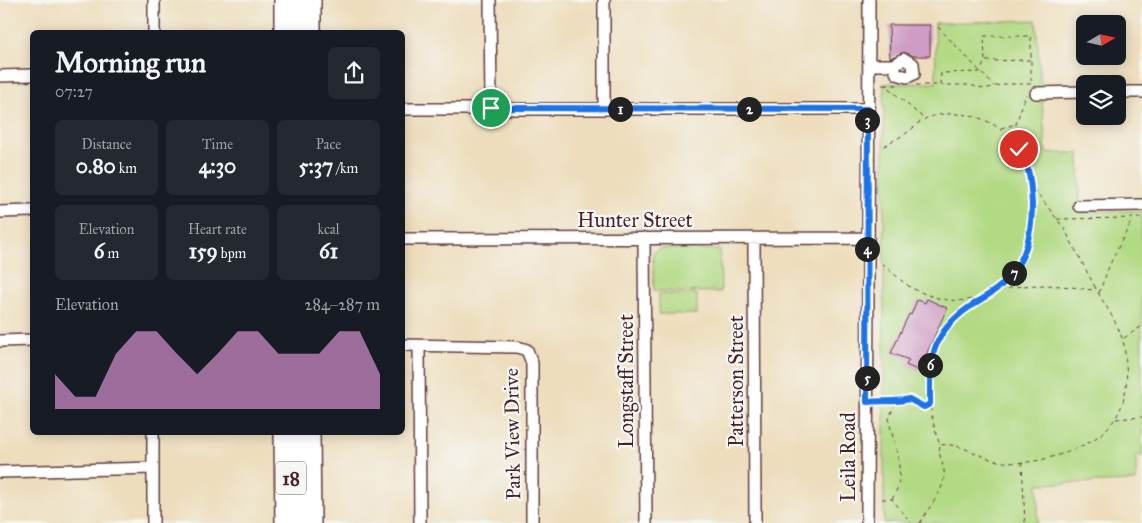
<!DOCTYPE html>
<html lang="en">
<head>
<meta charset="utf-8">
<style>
  body { margin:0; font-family:"IM FELL Great Primer",serif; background:#242831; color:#f1f3f6; height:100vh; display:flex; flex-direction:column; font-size:19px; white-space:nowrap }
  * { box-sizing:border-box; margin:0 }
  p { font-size:16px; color:#9ea1a6 }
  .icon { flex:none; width:28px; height:28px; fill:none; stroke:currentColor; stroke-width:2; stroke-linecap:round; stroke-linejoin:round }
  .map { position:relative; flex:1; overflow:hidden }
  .drawer { position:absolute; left:30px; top:30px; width:375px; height:405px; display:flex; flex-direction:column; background:#171b24; border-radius:8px; box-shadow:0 2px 12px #0003 }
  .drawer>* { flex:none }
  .needle { width:32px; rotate:81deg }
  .tools { position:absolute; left:1076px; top:15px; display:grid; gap:10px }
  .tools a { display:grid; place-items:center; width:50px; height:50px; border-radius:8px; background:#171b24; box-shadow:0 2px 12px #0003; font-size:25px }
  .pin { position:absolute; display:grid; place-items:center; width:42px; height:42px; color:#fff; margin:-21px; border:2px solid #fff; border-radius:50%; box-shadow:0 1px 5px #0007 }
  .km { position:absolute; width:25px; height:25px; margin:-12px; border-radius:50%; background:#222; color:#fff; font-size:14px; line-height:25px; text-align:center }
  .round { display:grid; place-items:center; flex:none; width:52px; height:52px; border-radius:8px; background:#242831 }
  .overview { display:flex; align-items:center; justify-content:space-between; height:85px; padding:0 25px }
  h1 { font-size:28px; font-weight:800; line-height:38px }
  .figures { display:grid; grid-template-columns:repeat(3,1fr); gap:8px; height:85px; padding:5px 25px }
  .figures div { display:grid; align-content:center; border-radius:8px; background:#242831; text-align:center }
  .figures b { font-size:21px; font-weight:800 }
  .figures small { font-size:14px; font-weight:400 }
  .figures p { font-size:14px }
  .chart { height:140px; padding:10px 25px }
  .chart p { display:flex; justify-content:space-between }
  .chart svg { width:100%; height:90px; margin-top:5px; fill:#d690ce; opacity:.7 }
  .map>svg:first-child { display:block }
</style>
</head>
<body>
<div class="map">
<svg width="1142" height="523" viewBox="0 0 1142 523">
  <rect width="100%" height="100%" fill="#f6f6f2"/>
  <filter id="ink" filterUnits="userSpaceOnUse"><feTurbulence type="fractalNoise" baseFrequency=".02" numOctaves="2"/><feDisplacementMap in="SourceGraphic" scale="10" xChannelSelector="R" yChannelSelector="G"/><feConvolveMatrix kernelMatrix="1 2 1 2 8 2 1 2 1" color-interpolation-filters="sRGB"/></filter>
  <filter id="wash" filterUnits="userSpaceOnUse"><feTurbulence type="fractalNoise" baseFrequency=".0096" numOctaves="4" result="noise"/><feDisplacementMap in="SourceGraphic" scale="20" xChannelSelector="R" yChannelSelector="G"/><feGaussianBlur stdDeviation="1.12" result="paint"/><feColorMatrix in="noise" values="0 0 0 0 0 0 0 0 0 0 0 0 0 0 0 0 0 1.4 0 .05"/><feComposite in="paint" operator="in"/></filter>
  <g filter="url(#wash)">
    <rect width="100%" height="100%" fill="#edddbc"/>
    <path fill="#b2d983" stroke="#7e7c57" d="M1036,20L1046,153H1079L1080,211H1142V456H1136V481L1038,484V523H884V84L936,83L935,23Z
      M660,248L720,250L721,292L654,291L653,253Z
      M659,294H697V314H659Z"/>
    <g id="blocks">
      <path fill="#ce9cc4" d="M889,25H930V56H915L904,52L890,58Z
        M927,299L947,308L919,371L906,365L909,360L891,353L909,314L911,315L917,300L925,303Z"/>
    </g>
  </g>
  <g filter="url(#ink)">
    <use href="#blocks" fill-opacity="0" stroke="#623c41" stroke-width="1"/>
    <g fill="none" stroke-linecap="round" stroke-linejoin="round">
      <defs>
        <path id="minor" d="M154,0V32
          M490,0L491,109
          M604,0V109
          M280,32V0
          M315,32V0
          M869,65H893L897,74L907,77L914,74L913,64L904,59L893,65
          M0,76L32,75
          M1118,92H1142
          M1036,93L1085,92
          M402,109H868
          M1079,206L1142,205
          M0,212L32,211
          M644,238L646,523
          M402,239L867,238
          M754,239L755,523
          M0,341L32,340
          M402,345L517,347L527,350L532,363V523
          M419,346L420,523
          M153,432V523
          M280,432L281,523
          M314,432L315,523
          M0,472L153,468
          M867,523L869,0"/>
        <path id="highway" d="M289,0L290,32
          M304,32L305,0
          M290,432L291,523
          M304,432L305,523"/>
      </defs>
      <use href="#minor" stroke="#623c41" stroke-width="14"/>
      <use href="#highway" stroke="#623c41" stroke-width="20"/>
      <path stroke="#623c41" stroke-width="1" stroke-dasharray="4 4" stroke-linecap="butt" d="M938,27L994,86
        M986,61L1031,60
        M882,85H885L921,116L922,119
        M885,85H897
        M916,85H970L984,89L1005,84H1031
        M940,85L941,73L980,72L985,61L984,36H1031V84
        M1001,128L1016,124
        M1019,149L1016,124L1026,94
        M1057,219L1142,218
        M882,264C893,272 902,283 914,289C1043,353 1077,133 967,115C953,113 935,113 923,120C917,123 913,129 908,132C900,138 890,141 882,148
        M993,293C1024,281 1061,285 1092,290L1095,287L1065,230L1033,187H1030
        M1099,293L1110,264L1132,220
        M980,298C925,335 919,386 940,445C960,442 978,457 998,461C1023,466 1049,459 1073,450C1113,434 1130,407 1126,364C1125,356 1125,345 1122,338C1116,320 1104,304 1095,287
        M1124,338L1142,326
        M879,401L896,402L909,399L924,407L929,404
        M1116,419L1142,417
        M1022,462L1025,523
        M882,499H892L911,523
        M892,499C909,474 892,444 889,418L896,402
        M920,523C927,509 943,493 944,477C946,465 937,457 940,446"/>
      <use href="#minor" stroke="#fff" stroke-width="11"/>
      <use href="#highway" stroke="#fff" stroke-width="18"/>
    </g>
  </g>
  <g fill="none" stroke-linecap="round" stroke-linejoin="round" filter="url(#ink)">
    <defs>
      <path id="route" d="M491,108L868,109L867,402C881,400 895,403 909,399L924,407L930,404C930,379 928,355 942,334C955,314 973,305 991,293C1023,273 1032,240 1032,204C1031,187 1030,164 1019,149"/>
    </defs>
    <use href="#route" stroke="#fff" stroke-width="10"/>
    <use href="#route" stroke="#1a73e8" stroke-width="6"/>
  </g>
  <g text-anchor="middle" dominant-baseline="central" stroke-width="4.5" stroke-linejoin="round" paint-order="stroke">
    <rect fill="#f6f6f2" stroke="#7e6067" stroke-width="1" x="276" y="461.5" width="30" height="33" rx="4"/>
    <g font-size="19" font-weight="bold" fill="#4a1f2b">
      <text x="291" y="478">18</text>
    </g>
    <g font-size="20" fill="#4a1f2b" stroke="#f6f6f2">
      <text x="635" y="220">Hunter Street</text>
      <text transform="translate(626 381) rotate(-90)">Longstaff Street</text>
      <text transform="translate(736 381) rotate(-90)">Patterson Street</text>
      <text transform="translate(512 434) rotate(-91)">Park View Drive</text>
      <text transform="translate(848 457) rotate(-90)">Leila Road</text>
    </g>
  </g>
</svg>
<div class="tools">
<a><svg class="needle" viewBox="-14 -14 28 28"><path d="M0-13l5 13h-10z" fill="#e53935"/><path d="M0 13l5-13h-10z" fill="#9ea1a6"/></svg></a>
<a><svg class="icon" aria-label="layers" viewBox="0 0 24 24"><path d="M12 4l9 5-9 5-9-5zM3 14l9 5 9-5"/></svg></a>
</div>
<div class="pin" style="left:491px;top:108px;background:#1e9e55"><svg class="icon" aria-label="arrive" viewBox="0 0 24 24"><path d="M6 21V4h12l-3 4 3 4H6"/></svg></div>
<div class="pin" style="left:1019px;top:149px;background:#d93025"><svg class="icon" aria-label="check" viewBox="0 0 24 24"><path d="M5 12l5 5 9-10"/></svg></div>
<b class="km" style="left:620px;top:109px">1</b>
<b class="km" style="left:749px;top:109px">2</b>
<b class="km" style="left:867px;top:120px">3</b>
<b class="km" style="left:867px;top:249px">4</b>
<b class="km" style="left:867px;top:378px">5</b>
<b class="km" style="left:930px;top:365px">6</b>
<b class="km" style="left:1014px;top:273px">7</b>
<section class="drawer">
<div class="overview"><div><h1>Morning run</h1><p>07:27</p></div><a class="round"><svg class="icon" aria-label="share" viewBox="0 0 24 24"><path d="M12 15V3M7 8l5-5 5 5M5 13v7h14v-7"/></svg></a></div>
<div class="figures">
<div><p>Distance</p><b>0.80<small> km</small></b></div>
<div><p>Time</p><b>4:30</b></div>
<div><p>Pace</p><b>5:37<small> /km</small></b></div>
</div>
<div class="figures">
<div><p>Elevation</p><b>6<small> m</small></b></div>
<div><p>Heart rate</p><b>159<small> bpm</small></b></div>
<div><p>kcal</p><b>61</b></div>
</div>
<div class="chart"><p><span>Elevation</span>284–287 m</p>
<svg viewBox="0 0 160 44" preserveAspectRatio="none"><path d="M0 44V27L10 38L20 38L30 17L40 6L50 6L60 17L70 27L80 17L90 6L100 6L110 17L120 17L130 17L140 6L150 6L160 27V44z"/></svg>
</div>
</section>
</div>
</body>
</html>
